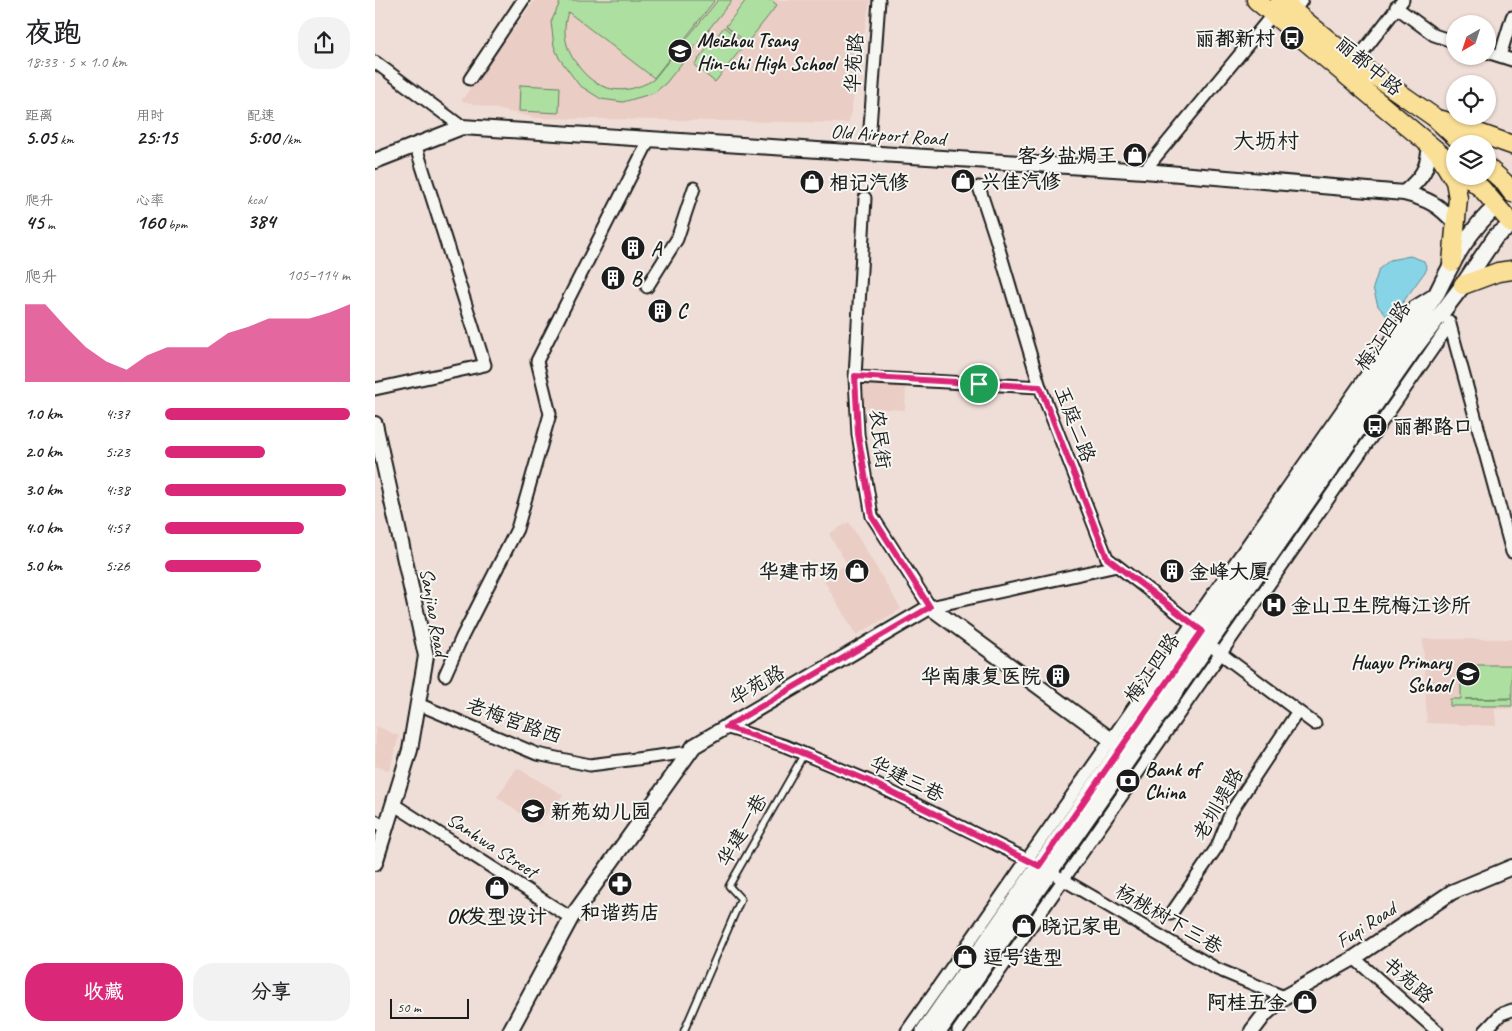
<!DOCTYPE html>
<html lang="zh">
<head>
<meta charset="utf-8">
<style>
  body { margin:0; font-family:Caveat,"LXGW WenKai TC",sans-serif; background:#f2f2f2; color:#202124; height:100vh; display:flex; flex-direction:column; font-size:19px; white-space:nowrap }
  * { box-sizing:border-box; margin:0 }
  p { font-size:16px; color:#757577 }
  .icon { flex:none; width:28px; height:28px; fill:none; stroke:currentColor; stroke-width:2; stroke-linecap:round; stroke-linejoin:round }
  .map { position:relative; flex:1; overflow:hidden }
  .sheet { display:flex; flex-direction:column; background:#fff; width:375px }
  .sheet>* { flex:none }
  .needle { width:32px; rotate:219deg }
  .buttons { position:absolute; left:1071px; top:15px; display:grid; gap:10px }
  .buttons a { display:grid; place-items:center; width:50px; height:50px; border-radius:50%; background:#fff; box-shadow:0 1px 4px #0004; font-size:25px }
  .scale { position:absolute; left:15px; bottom:12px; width:79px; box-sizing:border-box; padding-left:5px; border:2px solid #1c1c1c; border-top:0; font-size:14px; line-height:18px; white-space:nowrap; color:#1c1c1c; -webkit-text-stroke:4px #f6f6f2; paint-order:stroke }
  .pin { position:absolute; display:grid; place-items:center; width:42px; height:42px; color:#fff; margin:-21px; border:2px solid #fff; border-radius:50%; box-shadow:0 1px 5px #0007 }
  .round { display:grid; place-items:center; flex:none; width:52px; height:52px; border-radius:20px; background:#f2f2f2 }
  .summary { display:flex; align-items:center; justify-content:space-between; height:85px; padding:0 25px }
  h1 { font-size:28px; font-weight:600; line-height:38px }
  .stats { display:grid; grid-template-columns:repeat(3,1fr); gap:8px; height:85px; padding:5px 25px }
  .stats div { display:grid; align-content:center }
  .stats b { font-size:21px; font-weight:600 }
  .stats small { font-size:14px; font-weight:400 }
  .stats p { font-size:14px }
  .chart { height:140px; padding:10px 25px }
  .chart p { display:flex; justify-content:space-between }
  .chart svg { width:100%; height:90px; margin-top:5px; fill:#db2777; opacity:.7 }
  .action { display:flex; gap:10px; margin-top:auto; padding:10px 25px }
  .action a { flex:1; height:58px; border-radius:20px; background:#db2777; color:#fff; font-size:20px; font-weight:600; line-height:58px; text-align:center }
  .action a+a { background:#f2f2f2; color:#202124 }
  ul { padding:0 25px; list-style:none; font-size:16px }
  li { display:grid; grid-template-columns:80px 60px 1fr; align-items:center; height:38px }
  li i { height:12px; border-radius:6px; background:#db2777 }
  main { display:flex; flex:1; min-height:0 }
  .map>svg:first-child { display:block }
</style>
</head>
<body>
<main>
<section class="sheet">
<div class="summary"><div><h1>夜跑</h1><p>18:33 · 5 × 1.0 km</p></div><a class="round"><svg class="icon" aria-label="share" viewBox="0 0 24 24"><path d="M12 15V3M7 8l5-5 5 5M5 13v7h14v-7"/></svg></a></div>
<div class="stats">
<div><p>距离</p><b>5.05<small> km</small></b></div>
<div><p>用时</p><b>25:15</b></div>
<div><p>配速</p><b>5:00<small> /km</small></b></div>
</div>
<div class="stats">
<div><p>爬升</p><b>45<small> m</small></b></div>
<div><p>心率</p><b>160<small> bpm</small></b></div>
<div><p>kcal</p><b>384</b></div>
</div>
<div class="chart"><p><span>爬升</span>105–114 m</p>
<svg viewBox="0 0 160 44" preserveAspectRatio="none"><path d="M0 44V6L10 6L20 17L30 27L40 34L50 38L60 31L70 27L80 27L90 27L100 20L110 17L120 13L130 13L140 13L150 10L160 6V44z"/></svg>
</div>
<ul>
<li><b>1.0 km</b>4:37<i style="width:100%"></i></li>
<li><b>2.0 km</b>5:23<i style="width:54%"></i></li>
<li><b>3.0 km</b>4:38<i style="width:98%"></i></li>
<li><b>4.0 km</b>4:57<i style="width:75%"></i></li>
<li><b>5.0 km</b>5:26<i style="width:52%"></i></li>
</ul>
<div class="action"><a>收藏</a><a>分享</a></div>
</section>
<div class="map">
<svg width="1137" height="1031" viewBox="0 0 1137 1031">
  <rect width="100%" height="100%" fill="#efded7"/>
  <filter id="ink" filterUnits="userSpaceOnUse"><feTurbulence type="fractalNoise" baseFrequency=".02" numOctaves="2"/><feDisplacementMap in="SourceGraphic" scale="10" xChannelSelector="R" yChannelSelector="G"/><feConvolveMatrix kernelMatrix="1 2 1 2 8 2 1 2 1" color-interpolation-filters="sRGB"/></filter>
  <g filter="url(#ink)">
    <path fill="#eacdc4" d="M160,0H495L474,123L161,118L86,101Z
      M486,381L531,384L530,410L485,407Z
      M474,522L526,609L481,635L448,579L472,564L454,534Z
      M1048,639H1137V709H1120L1121,726L1052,723Z
      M1,726L24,736L14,771L0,766Z
      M142,768L188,795L162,825L122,797Z"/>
    <path fill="#acdfa0" stroke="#647e5e" d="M186,0H340L279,78L193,12C187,30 190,48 201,63C221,92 248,97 278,80L343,0H357L291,83L279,93L248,102L226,99L204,85L184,58L179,46L176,22Z
      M371,0H396L402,5L372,43L351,26Z
      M349,27L370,44L340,82L319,65Z
      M145,85L185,87L184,113L144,111Z
      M1086,665H1137V698L1090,699H1137V706H1075V699H1086Z"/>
    <path fill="#87d4e6" stroke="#5c8a95" d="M1035,256L1049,261L1052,269L1015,320L1003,306L998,288L1004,269L1015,260Z"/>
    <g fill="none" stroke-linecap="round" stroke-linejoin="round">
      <defs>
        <path id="service" d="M309,1031L366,899L354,886L429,754"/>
        <path id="minor" d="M1021,7L1059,35L1080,42
          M919,11L927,0
          M1112,52L1137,60
          M1125,56L1137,17
          M0,62L87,127
          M980,62L1028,0
          M95,79L148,0
          M495,128L504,0
          M769,171L898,14
          M604,187L621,239L665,387L732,558L821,627
          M490,198L480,377L483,434L497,516L555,607L742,566
          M272,287L302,239L319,188
          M1074,321L1137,552
          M480,377L665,387
          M0,389L110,365L40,144
          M841,650L940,724
          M70,675L87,637L142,529L175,414L162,361L275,138
          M43,704L162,754L215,765L315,752
          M351,727L410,746L494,781L659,863
          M18,804L196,918
          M0,821L11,828
          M682,876L842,969L909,997
          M796,914L842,847L856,812L923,711
          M979,958L1062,1031
          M532,1031L1039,307L1058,295
          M583,1031L1075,324
          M1110,1031L1126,1014L1137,1010"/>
        <path id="tertiary" d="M0,161L87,127L769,171L1029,193C1053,199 1064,205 1080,223
          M1029,193C1048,177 1053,169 1055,144
          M0,424L51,656L35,750L0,863
          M135,1031L196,918L319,746L555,607L746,747
          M877,1031L890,1014L909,997L979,958L1077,892L1137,867"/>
        <path id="secondary" d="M549,1031L1062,293C1077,262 1095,228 1122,206
          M564,1031L1039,349L1088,285L1121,236L1137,225"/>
        <path id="primary" d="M881,0L1080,166
          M905,0L980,62L1059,117L1088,144
          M1067,120L1137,145
          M1066,158L1080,181L1083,198L1077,262
          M1112,167L1129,182L1137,193
          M1092,176L1107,189L1137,224
          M1088,285L1123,272L1137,270"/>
      </defs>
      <use href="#service" stroke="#1c1c1c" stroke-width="9"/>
      <use href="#minor" stroke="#1c1c1c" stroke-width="15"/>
      <use href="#tertiary" stroke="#1c1c1c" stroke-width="18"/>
      <use href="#secondary" stroke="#1c1c1c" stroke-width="19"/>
      <use href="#primary" stroke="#1c1c1c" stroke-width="21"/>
      <use href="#service" stroke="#f6f6f2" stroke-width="5.5"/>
      <use href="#minor" stroke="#f6f6f2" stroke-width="11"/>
      <use href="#tertiary" stroke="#f6f6f2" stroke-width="14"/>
      <use href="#secondary" stroke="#f6f6f2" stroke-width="15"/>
      <use href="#primary" stroke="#fadf96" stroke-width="18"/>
    </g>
  </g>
  <g fill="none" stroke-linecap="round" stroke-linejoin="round" filter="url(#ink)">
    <defs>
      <path id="route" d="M480,376L665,387L732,558L827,631L664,866L494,781L410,746L351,727L555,607L497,516L483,434Z"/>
    </defs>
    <use href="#route" stroke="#fff" stroke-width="10"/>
    <use href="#route" stroke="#db2777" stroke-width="6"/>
  </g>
  <defs>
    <symbol id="bus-disc" viewBox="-11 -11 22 22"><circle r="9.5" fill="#1c1c1c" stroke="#f6f6f2"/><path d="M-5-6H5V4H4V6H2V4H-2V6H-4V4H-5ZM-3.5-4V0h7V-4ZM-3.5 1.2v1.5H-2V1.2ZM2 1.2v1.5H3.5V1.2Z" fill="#fff"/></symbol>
    <symbol id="school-disc" viewBox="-11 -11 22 22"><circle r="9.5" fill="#1c1c1c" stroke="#f6f6f2"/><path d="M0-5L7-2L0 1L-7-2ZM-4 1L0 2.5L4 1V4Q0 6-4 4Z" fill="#fff"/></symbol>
    <symbol id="shop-disc" viewBox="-11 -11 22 22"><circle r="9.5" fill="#1c1c1c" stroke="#f6f6f2"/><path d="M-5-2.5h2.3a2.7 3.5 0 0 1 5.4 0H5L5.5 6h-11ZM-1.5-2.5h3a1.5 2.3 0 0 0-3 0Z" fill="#fff"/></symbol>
    <symbol id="building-disc" viewBox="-11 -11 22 22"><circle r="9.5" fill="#1c1c1c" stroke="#f6f6f2"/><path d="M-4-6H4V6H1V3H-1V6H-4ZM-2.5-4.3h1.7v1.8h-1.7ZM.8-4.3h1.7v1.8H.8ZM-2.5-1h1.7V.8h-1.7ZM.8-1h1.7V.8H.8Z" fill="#fff"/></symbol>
    <symbol id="hospital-disc" viewBox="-11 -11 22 22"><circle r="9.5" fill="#1c1c1c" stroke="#f6f6f2"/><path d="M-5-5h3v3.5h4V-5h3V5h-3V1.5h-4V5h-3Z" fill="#fff"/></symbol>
    <symbol id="bank-disc" viewBox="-11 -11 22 22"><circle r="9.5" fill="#1c1c1c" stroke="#f6f6f2"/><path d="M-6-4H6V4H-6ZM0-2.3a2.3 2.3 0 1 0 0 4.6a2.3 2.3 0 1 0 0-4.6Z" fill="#fff"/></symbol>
    <symbol id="pharmacy-disc" viewBox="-11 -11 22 22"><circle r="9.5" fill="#1c1c1c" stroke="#f6f6f2"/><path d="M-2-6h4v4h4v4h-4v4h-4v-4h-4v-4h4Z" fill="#fff"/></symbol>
  </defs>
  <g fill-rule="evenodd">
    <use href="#bus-disc" x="903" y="24" width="28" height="28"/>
    <use href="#school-disc" x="291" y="37" width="28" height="28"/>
    <use href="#shop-disc" x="746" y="141" width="28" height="28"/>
    <use href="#shop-disc" x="574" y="167" width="28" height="28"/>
    <use href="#shop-disc" x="423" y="168" width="28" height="28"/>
    <use href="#building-disc" x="244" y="234" width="28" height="28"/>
    <use href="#building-disc" x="224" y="264" width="28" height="28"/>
    <use href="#building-disc" x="271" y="297" width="28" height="28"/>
    <use href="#bus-disc" x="986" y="412" width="28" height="28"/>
    <use href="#shop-disc" x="468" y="557" width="28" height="28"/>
    <use href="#building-disc" x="783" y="557" width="28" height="28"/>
    <use href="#hospital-disc" x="885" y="591" width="28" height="28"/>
    <use href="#school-disc" x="1079" y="660" width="28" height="28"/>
    <use href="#building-disc" x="669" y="662" width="28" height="28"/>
    <use href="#bank-disc" x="739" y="767" width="28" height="28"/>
    <use href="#school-disc" x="144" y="797" width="28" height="28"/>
    <use href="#pharmacy-disc" x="231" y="870" width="28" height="28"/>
    <use href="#shop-disc" x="108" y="874" width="28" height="28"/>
    <use href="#shop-disc" x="635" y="912" width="28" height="28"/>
    <use href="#shop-disc" x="576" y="943" width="28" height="28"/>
    <use href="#shop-disc" x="916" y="988" width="28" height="28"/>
  </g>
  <g text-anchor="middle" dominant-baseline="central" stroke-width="4" stroke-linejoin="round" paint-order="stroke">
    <g font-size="20" font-weight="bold" fill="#1c1c1c" stroke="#f6f6f2" text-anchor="start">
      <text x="900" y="38" text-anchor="end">丽都新村</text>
      <text x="322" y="40">Meizhou Tsang<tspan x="322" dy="23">Hin-chi High School</tspan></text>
      <text x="742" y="155" text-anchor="end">客乡盐焗王</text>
      <text x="606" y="181">兴佳汽修</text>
      <text x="454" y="182">相记汽修</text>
      <text x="276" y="248">A</text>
      <text x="256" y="278">B</text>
      <text x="302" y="311">C</text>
      <text x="1018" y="426">丽都路口</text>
      <text x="464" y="571" text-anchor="end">华建市场</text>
      <text x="814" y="571">金峰大厦</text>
      <text x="916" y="605">金山卫生院梅江诊所</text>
      <text x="1076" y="662" text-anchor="end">Huayu Primary<tspan x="1076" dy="23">School</tspan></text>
      <text x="666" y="676" text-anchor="end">华南康复医院</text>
      <text x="770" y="769">Bank of<tspan x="770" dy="23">China</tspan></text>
      <text x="176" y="811">新苑幼儿园</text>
      <text x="245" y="912" text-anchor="middle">和谐药店</text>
      <text x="122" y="916" text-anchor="middle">OK发型设计</text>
      <text x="666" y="926">晓记家电</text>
      <text x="608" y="957">逗号造型</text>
      <text x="912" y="1002" text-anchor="end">阿桂五金</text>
    </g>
    <g font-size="20" fill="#1c1c1c" stroke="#f6f6f2">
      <text transform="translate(479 63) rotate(-86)">华苑路</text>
      <text transform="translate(994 66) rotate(40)">丽都中路</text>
      <text transform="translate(513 135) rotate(4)">Old Airport Road</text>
      <text transform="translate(1008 336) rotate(-55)">梅江四路</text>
      <text transform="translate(700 424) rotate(69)">玉庭二路</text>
      <text transform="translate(505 439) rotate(83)">农民街</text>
      <text transform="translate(59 612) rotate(80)">Sanjiao Road</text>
      <text transform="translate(777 668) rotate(-55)">梅江四路</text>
      <text transform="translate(382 685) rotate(-30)">华苑路</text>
      <text transform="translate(139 721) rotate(20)">老梅宮路西</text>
      <text transform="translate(532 779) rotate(26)">华建三巷</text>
      <text transform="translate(843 804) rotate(-60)">老圳堤路</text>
      <text transform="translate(367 830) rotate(-60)">华建一巷</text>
      <text transform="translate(117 845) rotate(33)">Sanhwa Street</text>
      <text transform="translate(794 919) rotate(30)">杨桃树下三巷</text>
      <text transform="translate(991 925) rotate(-33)">Fuqi Road</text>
      <text transform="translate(1033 980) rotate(41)">书苑路</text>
    </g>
    <g font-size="22" fill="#1c1c1c" stroke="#f6f6f2">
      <text x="891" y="141">大坜村</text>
    </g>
  </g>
</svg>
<div class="buttons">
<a><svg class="needle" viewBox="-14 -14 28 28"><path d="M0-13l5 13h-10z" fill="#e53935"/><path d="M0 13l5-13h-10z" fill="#757577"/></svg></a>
<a><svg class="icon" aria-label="locate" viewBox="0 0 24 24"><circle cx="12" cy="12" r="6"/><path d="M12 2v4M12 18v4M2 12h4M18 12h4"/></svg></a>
<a><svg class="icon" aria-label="layers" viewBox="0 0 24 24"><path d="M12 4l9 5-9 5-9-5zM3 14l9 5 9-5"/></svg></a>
</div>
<div class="scale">50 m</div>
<div class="pin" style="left:604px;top:384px;background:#1e9e55"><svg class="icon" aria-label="arrive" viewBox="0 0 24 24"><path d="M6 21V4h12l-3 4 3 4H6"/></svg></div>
</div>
</main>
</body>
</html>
